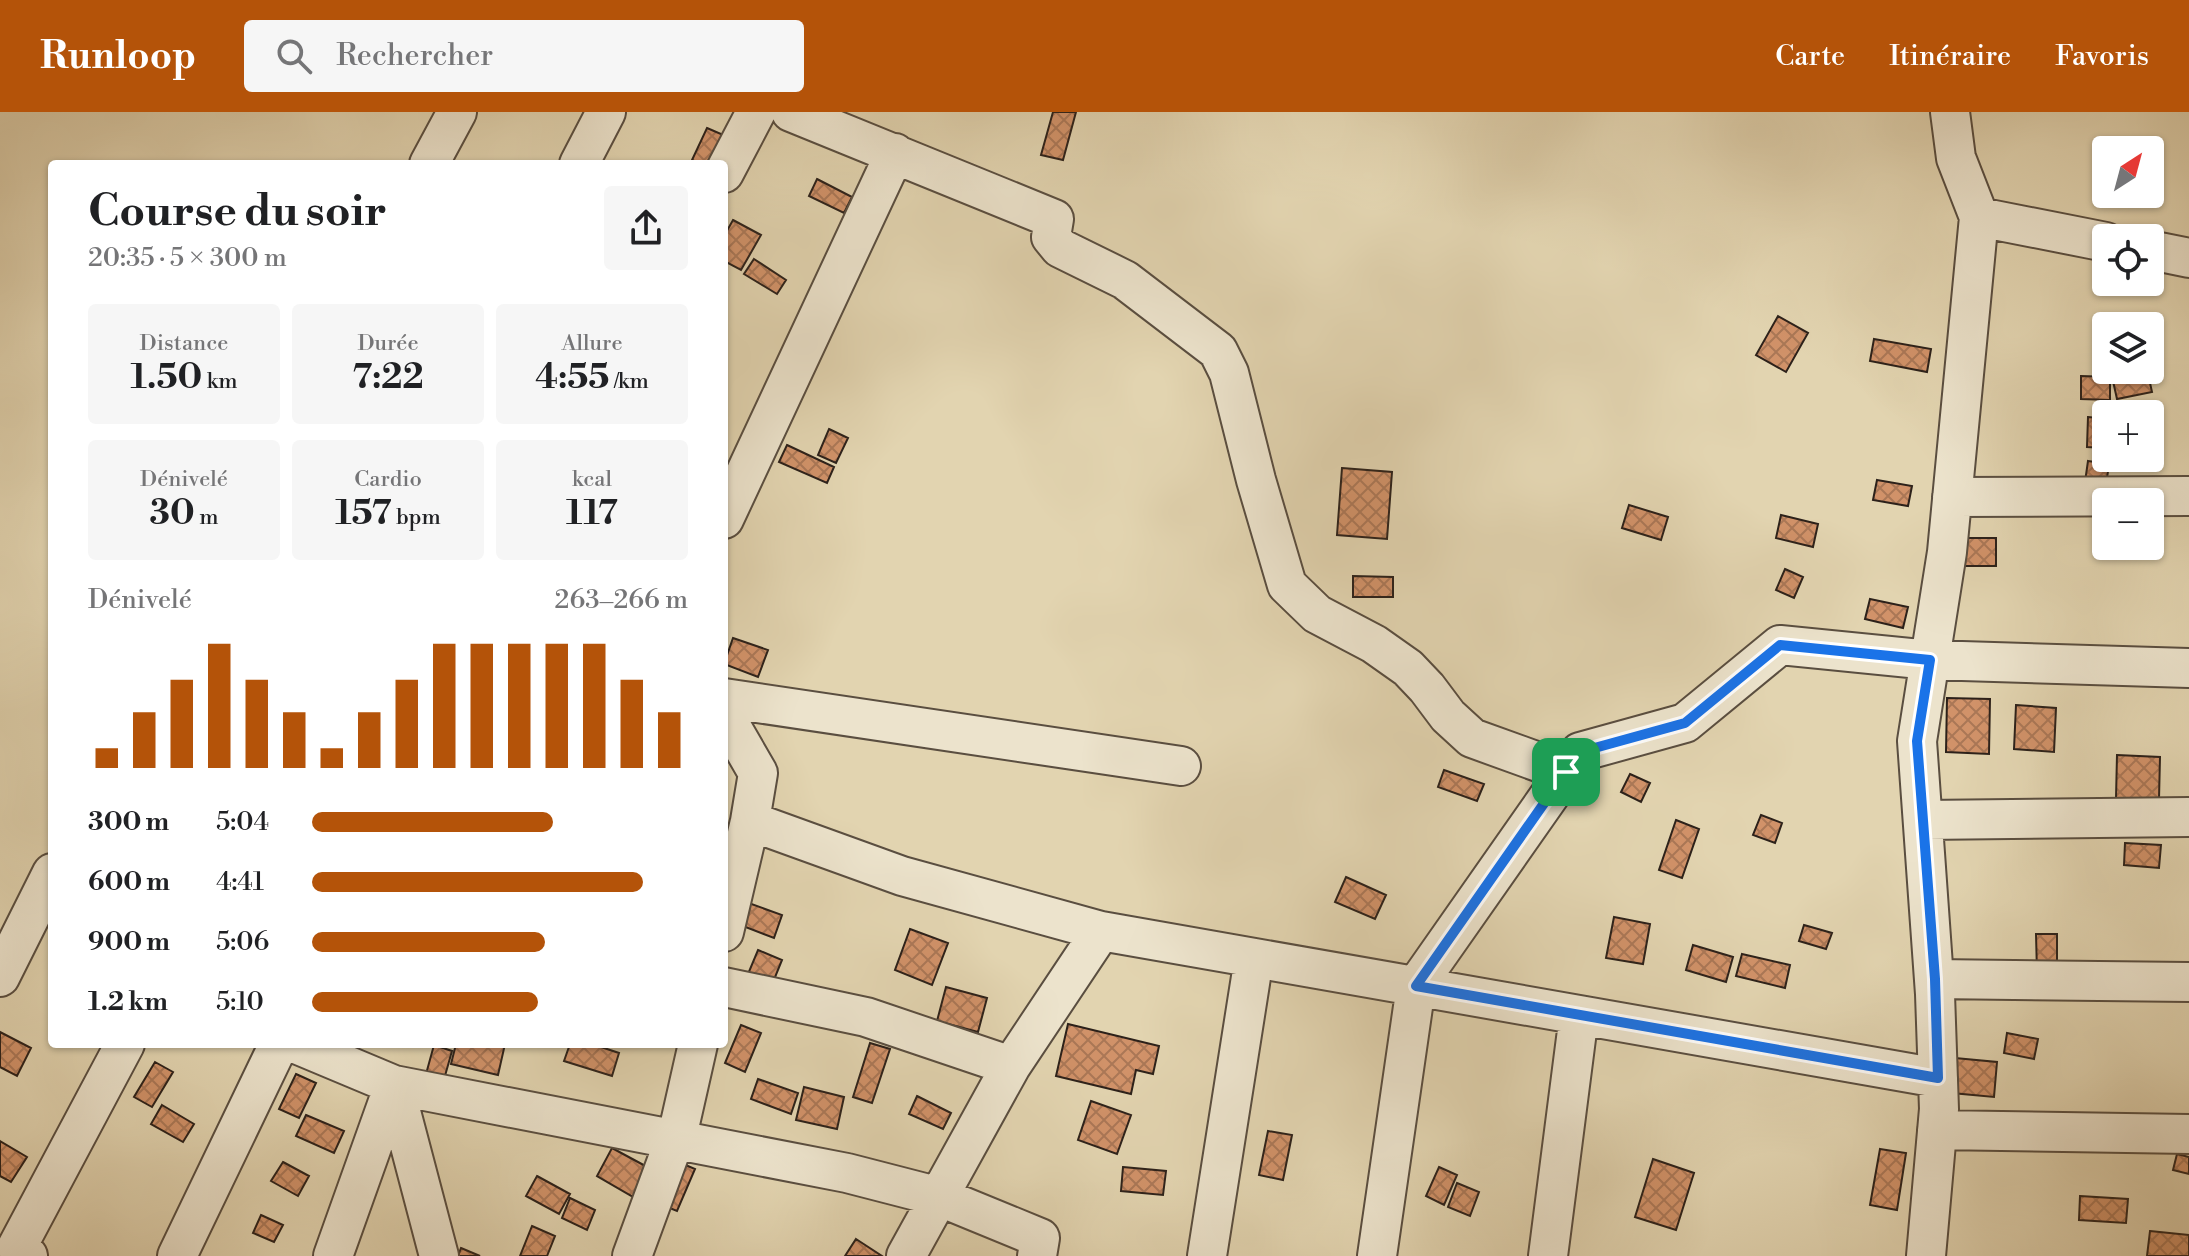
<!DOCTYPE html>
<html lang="fr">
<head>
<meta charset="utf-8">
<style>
  body { margin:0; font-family:"Libre Bodoni",serif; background:#f6f6f6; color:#202124; height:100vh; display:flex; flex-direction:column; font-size:30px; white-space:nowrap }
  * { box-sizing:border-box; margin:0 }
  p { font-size:26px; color:#757577 }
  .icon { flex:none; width:44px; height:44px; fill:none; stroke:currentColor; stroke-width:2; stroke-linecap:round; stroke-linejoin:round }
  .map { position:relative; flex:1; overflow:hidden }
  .details { position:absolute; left:48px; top:48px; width:680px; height:888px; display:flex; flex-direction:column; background:#fff; border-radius:8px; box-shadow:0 2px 6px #0004 }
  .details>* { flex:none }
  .needle { width:52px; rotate:36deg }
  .tools { position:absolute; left:2092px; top:24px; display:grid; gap:16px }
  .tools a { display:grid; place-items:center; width:72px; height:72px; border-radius:8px; background:#fff; box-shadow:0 2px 6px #0004; font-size:40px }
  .pin { position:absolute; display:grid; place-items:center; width:68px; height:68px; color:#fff; margin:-34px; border-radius:16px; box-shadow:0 4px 12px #0006 }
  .round { display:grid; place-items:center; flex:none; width:84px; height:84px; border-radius:8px; background:#f6f6f6 }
  .head { display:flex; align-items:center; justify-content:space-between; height:136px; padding:0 40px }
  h1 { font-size:44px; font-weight:800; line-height:60px }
  .figures { display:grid; grid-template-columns:repeat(3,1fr); gap:12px; height:136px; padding:8px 40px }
  .figures div { display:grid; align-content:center; border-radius:8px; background:#f6f6f6; text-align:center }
  .figures b { font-size:34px; font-weight:800 }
  .figures small { font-size:22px; font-weight:400 }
  .figures p { font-size:22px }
  .chart { height:224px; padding:16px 40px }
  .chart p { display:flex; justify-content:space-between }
  .chart svg { width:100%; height:144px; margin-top:8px; stroke:#b45309; stroke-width:6 }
  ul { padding:0 40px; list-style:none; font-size:26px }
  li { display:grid; grid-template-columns:128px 96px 1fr; align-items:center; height:60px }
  li i { height:20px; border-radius:10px; background:#b45309 }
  header { display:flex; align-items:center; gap:48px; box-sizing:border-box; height:112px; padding:0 40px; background:#b45309; color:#fff }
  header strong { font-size:38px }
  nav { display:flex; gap:44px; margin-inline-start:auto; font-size:28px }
  .search { width:560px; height:72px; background:#f6f6f6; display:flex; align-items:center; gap:20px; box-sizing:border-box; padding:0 28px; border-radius:8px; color:#757577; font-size:30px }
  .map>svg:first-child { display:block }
</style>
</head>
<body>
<header>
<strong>Runloop</strong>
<div class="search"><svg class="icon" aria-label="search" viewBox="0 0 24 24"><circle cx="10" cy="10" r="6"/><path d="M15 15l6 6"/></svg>Rechercher</div>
<nav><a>Carte</a><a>Itinéraire</a><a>Favoris</a></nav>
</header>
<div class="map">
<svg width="2189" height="1144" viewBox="0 0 2189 1144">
  <defs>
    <pattern id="building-cross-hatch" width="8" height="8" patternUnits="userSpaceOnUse" patternTransform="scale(2)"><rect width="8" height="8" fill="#d19269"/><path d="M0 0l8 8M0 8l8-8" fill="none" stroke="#aa7756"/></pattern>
  </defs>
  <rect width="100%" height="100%" fill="#e2d4b0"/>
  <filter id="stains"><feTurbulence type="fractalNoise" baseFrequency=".0025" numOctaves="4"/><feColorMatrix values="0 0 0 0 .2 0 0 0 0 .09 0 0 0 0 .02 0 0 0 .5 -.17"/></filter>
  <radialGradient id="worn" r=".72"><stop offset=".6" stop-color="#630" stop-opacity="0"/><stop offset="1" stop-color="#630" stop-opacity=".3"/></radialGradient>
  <path fill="url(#building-cross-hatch)" stroke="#2c211a" stroke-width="2" d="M1053,0H1076L1063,48L1041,43Z
    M707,16L728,25L716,52H701L692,48Z
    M817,67L852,85L844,101L809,84Z
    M733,108L761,123L741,158L724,149V124Z
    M754,147L786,168L777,182L744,162Z
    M1778,204L1808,221L1786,260L1756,243Z
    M1874,227L1931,237L1927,260L1870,249Z
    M2148,262L2152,280L2117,287L2113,269Z
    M2081,264L2110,265V288L2081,287Z
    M2088,305L2106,307V336L2087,335Z
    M829,317L848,326L836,351L818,343Z
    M787,333L834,355L827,371L779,350Z
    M2088,349L2109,352L2103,394L2082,391Z
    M1342,356L1392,360L1387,427L1337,423Z
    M1877,368L1912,374L1908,394L1873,388Z
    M1629,393L1668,405L1661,428L1622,416Z
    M1781,403L1818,412L1813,435L1776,426Z
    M1960,426H1996V454H1960Z
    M1785,457L1803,465L1794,486L1776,478Z
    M1353,464L1393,465V485H1353Z
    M1870,487L1908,495L1903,516L1865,507Z
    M733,526L768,538L758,565L724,552Z
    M1947,586L1990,587L1989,642L1946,640Z
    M2016,593L2056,596L2054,640L2014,637Z
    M2117,643L2160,645L2159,687L2116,686Z
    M1444,658L1484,672L1477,689L1438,675Z
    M1630,662L1650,671L1641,690L1621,680Z
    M1761,703L1782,711L1775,731L1753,723Z
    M1676,708L1699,717L1682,766L1659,758Z
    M2125,731L2161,733L2159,756L2124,753Z
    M1346,765L1386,783L1375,807L1335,790Z
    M743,789L782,803L774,826L735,811Z
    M1614,805L1650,812L1643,852L1606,846Z
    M1804,813L1832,821L1826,837L1799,829Z
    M910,817L948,831L932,873L895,858Z
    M2036,822H2057V861H2037Z
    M1693,833L1733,845L1726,870L1686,858Z
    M758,838L782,848L767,885L743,874Z
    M1742,842L1790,853L1785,876L1736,864Z
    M946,875L987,886L978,920L937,909Z
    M1068,912L1159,934L1153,962L1136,958L1131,982L1056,964Z
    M741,913L761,921L745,960L725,951Z
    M0,920L31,936L17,964L0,955Z
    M2007,921L2038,927L2034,947L2004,941Z
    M870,931L890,937L872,991L853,985Z
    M456,932H505L498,963L451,952Z
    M570,932H592L619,941L612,964L564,949Z
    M434,933L452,939L441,978L423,973Z
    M1955,946L1997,950L1994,985L1952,981Z
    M155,950L173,960L152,995L134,985Z
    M296,962L316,971L299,1006L279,997Z
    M758,967L798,981L791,1002L751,987Z
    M804,975L844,985L837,1017L796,1008Z
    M917,984L951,1001L943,1017L909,1002Z
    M1091,989L1131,1003L1117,1042L1078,1028Z
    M162,993L194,1012L183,1030L151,1012Z
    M306,1003L344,1019L334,1041L296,1024Z
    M1268,1019L1292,1023L1283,1068L1259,1063Z
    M0,1029L27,1045L11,1070L0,1064Z
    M612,1036L651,1057L635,1086L597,1064Z
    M1880,1037L1906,1041L1897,1098L1870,1093Z
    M2177,1042L2189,1045V1062L2173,1058Z
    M1653,1047L1694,1061L1676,1118L1635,1105Z
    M674,1048L695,1057L677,1099L657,1091Z
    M283,1050L309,1064L298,1084L271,1069Z
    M1123,1055L1166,1059L1163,1083L1121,1079Z
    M1439,1055L1457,1063L1444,1093L1426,1084Z
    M537,1064L570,1082L559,1102L526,1084Z
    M1457,1071L1479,1080L1470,1104L1448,1095Z
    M2080,1084L2128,1087L2126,1111L2079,1108Z
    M570,1086L595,1098L587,1118L562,1106Z
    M261,1103L283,1113L274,1130L253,1121Z
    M532,1114L555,1124L547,1144H520Z
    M2150,1119L2189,1123V1144H2147Z
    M856,1127L882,1144H845Z
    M461,1136L480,1144H458Z"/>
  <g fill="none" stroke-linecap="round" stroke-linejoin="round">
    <defs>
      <path id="street" d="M791,0L1054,107L1051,125L1060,136L1125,168L1218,239L1229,261L1256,368L1287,473L1317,502L1374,532L1408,556L1427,576L1448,604L1472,626L1566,660
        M429,52L457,0
        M579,52L606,0
        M724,61L756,0
        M1979,105L2106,130
        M2150,138L2189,146
        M1952,385L2189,384
        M724,407L895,41
        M724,586L1181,654
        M724,602L758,661L750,709L724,820
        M1924,708L2189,705
        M750,709L902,764L1101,819L1938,966
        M0,865L52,761
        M1935,867L2189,870
        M724,875L866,905L1011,954L906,1144
        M296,932L394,973L439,1144
        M1011,954L1101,819
        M1937,1018L2189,1022
        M28,1144L17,1135L125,932
        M177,1144L279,932
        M333,1144L394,973L847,1061L940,1085L1040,1126L1037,1144
        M632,1144L679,1016L698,932
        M1207,1144L1254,846
        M1377,1144L1416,874L1580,640L1685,611L1780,533L1930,548L2189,556
        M1548,1144L1579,903
        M1926,1144L1939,997L1935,882L1917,629L1947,440L1979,105L1956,46L1950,0"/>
    </defs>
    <use href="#street" stroke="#5a4e40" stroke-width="42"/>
    <use href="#street" stroke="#ece3cc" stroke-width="38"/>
  </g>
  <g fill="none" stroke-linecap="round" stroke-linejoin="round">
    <defs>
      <path id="route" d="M1780,533L1930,548L1917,629L1935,867L1938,966L1416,874L1580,640L1685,611Z"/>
    </defs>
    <use href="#route" stroke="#fff" stroke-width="16"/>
    <use href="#route" stroke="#1a73e8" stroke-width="10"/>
  </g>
  <rect width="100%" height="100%" filter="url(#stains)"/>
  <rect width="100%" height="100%" fill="url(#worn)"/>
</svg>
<div class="tools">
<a><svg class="needle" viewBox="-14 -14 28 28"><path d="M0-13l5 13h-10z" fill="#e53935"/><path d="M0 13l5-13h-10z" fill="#757577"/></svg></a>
<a><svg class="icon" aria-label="locate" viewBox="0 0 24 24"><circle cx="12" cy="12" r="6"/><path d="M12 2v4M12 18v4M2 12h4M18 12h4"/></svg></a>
<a><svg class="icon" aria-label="layers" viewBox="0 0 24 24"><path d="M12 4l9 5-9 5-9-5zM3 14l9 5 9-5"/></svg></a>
<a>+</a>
<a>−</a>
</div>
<div class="pin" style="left:1566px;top:660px;background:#1e9e55"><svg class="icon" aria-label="arrive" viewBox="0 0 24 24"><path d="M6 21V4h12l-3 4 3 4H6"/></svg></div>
<section class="details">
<div class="head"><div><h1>Course du soir</h1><p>20:35 · 5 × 300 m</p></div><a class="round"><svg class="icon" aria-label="share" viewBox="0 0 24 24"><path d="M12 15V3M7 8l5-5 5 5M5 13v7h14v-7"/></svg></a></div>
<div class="figures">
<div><p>Distance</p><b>1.50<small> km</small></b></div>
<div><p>Durée</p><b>7:22</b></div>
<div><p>Allure</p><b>4:55<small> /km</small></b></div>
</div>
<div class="figures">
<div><p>Dénivelé</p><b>30<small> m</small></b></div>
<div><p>Cardio</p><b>157<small> bpm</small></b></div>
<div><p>kcal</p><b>117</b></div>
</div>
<div class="chart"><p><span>Dénivelé</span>263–266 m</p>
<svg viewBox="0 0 160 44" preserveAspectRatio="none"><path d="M5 44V38M15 44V27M25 44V17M35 44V6M45 44V17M55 44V27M65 44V38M75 44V27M85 44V17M95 44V6M105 44V6M115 44V6M125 44V6M135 44V6M145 44V17M155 44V27"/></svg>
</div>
<ul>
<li><b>300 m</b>5:04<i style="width:64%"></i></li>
<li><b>600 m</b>4:41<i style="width:88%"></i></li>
<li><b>900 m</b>5:06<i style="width:62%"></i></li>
<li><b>1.2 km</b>5:10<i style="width:60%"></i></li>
</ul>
</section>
</div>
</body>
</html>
